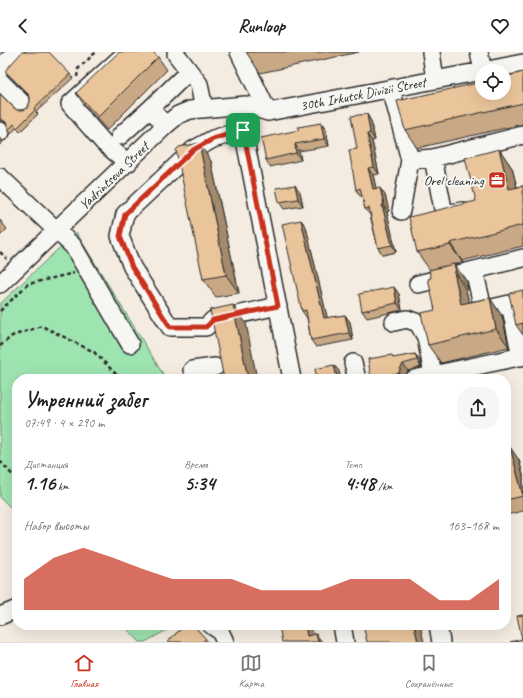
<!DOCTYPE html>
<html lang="ru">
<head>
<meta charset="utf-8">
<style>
  body { margin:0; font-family:Caveat,sans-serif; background:#f6f6f6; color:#222; height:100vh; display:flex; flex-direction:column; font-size:15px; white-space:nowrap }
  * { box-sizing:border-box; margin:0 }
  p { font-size:13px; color:#767676 }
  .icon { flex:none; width:22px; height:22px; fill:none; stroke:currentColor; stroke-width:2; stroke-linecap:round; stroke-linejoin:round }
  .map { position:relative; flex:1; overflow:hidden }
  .panel { position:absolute; left:12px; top:322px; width:499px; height:256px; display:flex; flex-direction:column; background:#fff; border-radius:16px; box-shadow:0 4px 16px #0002 }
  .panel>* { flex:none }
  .controls { position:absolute; left:475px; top:12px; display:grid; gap:8px }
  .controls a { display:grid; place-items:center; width:36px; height:36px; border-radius:50%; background:#fff; box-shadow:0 4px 16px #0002; font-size:20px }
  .pin { position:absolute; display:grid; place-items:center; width:34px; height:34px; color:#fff; margin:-17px; border-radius:8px; box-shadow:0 2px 6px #0006 }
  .round { display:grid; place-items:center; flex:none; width:42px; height:42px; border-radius:16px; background:#f6f6f6 }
  .overview { display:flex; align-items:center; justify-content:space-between; height:68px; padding:0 12px }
  h1 { font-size:22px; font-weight:600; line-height:30px }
  .metrics { display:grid; grid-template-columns:repeat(3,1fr); gap:6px; height:68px; padding:4px 12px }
  .metrics div { display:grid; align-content:center }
  .metrics b { font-size:20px; font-weight:600 }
  .metrics small { font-size:11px; font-weight:400 }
  .metrics p { font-size:11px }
  .chart { height:112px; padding:8px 12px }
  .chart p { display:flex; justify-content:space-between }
  .chart svg { width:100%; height:72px; margin-top:4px; fill:#c8321e; opacity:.7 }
  header { display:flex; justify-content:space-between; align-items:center; height:52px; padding:0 12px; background:#fff; font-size:18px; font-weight:600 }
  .tab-bar { display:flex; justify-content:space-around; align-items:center; height:56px; border-top:1px solid #e0e0e0; background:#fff; font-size:11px; color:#767676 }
  .tab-bar a { display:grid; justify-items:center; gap:2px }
  .tab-bar .active { color:#c8321e }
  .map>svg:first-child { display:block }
</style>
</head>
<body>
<header><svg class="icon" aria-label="back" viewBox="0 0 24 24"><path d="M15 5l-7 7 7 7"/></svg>Runloop<svg class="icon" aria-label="heart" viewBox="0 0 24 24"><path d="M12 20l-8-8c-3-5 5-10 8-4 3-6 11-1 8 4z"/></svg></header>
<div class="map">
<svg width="523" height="590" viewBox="0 0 523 590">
  <rect width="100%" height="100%" fill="#f4ece1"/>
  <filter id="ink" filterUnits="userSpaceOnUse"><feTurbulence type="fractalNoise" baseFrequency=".025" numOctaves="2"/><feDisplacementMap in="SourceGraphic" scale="8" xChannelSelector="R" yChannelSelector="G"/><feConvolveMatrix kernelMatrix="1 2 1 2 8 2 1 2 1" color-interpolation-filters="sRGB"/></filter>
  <g filter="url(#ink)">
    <path fill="#9ee4b1" stroke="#64886e" d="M76,180L166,327H17V462L0,445V252Z
      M123,573H176L145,590H140Z"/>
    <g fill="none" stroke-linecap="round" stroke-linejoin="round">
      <defs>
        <path id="minor" d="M127,0L70,52L104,91L128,111
          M239,0L268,60
          M431,0L435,28
          M479,0L483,19
          M176,2L199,32L204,57
          M0,16L16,0
          M483,19L523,11
          M0,29L23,52
          M391,37L410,108L401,159
          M150,57L181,27
          M244,67L243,78L292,327
          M243,78L213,87L193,98L125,162L120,184L132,215L170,275H206L213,268L278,254
          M0,79L1,80
          M120,84L150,57L166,73
          M433,106L444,162L462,159
          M410,108L433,106L523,83
          M0,125L73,194L130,292
          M474,218L482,252L488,257L523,249
          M0,232L166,73L178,63L190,58L245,53L268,60L482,19
          M418,232L523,206
          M518,250L511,257L521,305
          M394,270L407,267L418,271L426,285L433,323
          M353,311L357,327
          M192,318L215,315
          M414,327L523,304
          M0,564L17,557
          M211,573L220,579L225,590
          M342,573L345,590
          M438,573L441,590"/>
      </defs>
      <use href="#minor" stroke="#2b2b2b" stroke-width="20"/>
      <path stroke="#2b2b2b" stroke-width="2.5" stroke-dasharray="4 3" stroke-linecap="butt" d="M77,25L78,17L96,0
        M0,200L7,207
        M0,259L28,232L74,221
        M0,294L12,284L42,274L94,300L121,327
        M0,409L17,428"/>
      <use href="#minor" stroke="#f6f6f2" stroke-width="17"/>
    </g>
    <path fill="#c9a985" stroke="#2b2b2b" d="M246,0H359L260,21Z
      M158,5L167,18L107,78L85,54L76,41Z
      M5,19L70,22L73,26L36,60L38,62L20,80L16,76L11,82L8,78V73L3,69H0V42L14,56L17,58H23L27,56L30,50V45L8,22Z
      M523,20V72L417,96L405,78Z
      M371,69L375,88L372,89L379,122L373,123L376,137L385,143L389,159L387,160L396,200L383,203L378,196L370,163L365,157L362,144H360L356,138L357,97Z
      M321,71L326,78L329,94L299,99L301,108L270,115L266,108L299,78Z
      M0,86L3,90L0,93Z
      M499,97L512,116L517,135L523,134V194L462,209L463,211L454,212L467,230L468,238H466L469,250L490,246L502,264L509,295L441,311L428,293L435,258L431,226L445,214L430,218L417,200L476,149Z
      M211,109L239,241L216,245L203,227Z
      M300,140L303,154L284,157L279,150Z
      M0,168L7,177L0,184Z
      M301,168L306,175L327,266L345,263L350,270L353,288L316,295L311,288L307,266L302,259Z
      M523,238V283L516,273Z
      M399,242L402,258L367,266L362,259Z
      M415,302L420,309L421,315L408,319L405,324L404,327H372L371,326L395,306Z
      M506,396L519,408L523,423V459L506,463Z
      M176,573H193L208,590H167L180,578Z"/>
    <path fill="#a48a6c" stroke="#2b2b2b" d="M367,62L371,69L375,88L370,81Z
      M321,71L326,78L329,94L324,87Z
      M367,82L372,89L379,122L374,115Z
      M199,91L211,109L239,241L226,223Z
      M295,92L299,99L301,108L296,101Z
      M499,97L512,116L522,155L509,137Z
      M368,116L373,123L378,144L373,137Z
      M295,133L300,140L303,154L298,147Z
      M380,136L385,143L389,159L384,153Z
      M382,153L387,160L396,200L392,193Z
      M301,168L306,175L329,273L324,266Z
      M450,191L462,209L463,211L450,193Z
      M454,212L467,230L468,238L456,220Z
      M454,220L466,238L474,270L461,252Z
      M394,235L399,242L402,258L397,251Z
      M490,246L502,264L509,295L496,277Z
      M233,253L246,271L257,327H248Z
      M345,263L350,270L353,288L349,281Z
      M415,302L420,309L421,315L417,308Z
      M403,312L408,319L405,324L404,327L399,321L400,317Z
      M334,313L339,319L341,327H338L337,326Z
      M510,395L519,408L523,423V444Z
      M305,573H311L315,590L307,584Z
      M414,573H420L424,590H418Z
      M316,582L322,590H318Z"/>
    <path fill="#eac59b" stroke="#2b2b2b" d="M22,0H49L70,22L34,56L35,58L17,76L14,72L8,78V73L6,70L0,66V42L14,56L17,58H23L27,56L30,50V45L28,42L5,19Z
      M119,0H153L158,5L98,65L76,41Z
      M523,20V51L405,78L397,49L482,30V41H504V25Z
      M367,62L370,81L367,82L374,115L368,116L373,137L380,136L384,153H382L392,193L378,196L369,156L365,157L360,136L356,138L349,98L357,97L351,64Z
      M321,71L324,87L295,92L296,101L266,108L261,86L299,78L298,75Z
      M199,91L226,223L203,227L176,98L179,95Z
      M499,97L509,137L523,134V173L450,191V193L417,200L409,165L476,149L465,106Z
      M295,133L298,147L279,150L276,136Z
      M301,168L324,266L345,263L349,281L311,288L306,258L302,259L282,172Z
      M454,212L456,220H454L461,252L490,246L496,277L428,293L421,261L435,258L428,227L431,226L429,218Z
      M394,235L397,251L362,259L359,242Z
      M523,238V271L516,273L509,242L510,241Z
      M233,253L248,327H224L210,258Z
      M415,302L417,308L403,312L400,317L399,321L371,326L368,307L392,303L393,306Z
      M334,313L337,326L333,327H317L315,317Z
      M510,395L523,444L506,448V396Z
      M523,563V590H510L522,587L517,564Z
      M177,573H193L206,587L202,590H167L181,577Z
      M279,573H305L307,584L316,582L318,590H282Z
      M363,573H414L418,590H367Z"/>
  </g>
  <g fill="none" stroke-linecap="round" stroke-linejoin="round" filter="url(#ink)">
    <defs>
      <path id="route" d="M243,78L278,254L213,268L206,275H170L132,215L120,184L125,162L193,98L213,87Z"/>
    </defs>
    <use href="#route" stroke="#fff" stroke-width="8"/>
    <use href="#route" stroke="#c8321e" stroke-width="5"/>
  </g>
  <defs>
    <symbol id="office-square" viewBox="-11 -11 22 22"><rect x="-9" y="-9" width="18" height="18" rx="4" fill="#c8321e" stroke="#f6f6f2"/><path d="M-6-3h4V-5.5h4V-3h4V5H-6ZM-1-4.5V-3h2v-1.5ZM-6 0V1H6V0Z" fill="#fff"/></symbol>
  </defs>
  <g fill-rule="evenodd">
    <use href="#office-square" x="487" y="118" width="20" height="20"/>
  </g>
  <g text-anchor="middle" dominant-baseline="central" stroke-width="4" stroke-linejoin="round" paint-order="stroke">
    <g font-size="14" fill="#2b2b2b" stroke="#f6f6f2">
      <text transform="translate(363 42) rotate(-11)">30th Irkutsk Divizii Street</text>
      <text transform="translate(114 124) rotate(-44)">Yadrintseva Street</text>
    </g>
    <g font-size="14" fill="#2b2b2b" stroke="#f6f6f2" text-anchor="end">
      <text x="484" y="128">Orel cleaning</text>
    </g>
  </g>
</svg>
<div class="controls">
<a><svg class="icon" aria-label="locate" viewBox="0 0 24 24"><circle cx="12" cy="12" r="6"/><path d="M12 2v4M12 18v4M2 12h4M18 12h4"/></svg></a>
</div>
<div class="pin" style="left:243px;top:78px;background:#1e9e55"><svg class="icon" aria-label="arrive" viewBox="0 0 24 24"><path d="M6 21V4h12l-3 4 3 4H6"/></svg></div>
<section class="panel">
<div class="overview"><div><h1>Утренний забег</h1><p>07:49 · 4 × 290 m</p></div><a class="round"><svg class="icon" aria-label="share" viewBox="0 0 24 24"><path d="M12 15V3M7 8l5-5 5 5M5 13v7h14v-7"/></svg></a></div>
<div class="metrics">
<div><p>Дистанция</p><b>1.16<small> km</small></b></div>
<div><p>Время</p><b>5:34</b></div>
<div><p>Темп</p><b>4:48<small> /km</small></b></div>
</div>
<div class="chart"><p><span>Набор высоты</span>163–168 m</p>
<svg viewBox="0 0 160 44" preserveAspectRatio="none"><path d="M0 44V25L10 12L20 6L30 12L40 19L50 25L60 25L70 25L80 32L90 32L100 32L110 25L120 25L130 25L140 38L150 38L160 25V44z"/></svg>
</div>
</section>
</div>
<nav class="tab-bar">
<a class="active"><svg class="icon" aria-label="home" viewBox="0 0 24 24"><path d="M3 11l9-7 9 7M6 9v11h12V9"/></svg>Главная</a>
<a><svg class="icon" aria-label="map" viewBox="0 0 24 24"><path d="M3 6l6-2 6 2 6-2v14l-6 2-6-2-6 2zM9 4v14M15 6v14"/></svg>Карта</a>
<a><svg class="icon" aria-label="saved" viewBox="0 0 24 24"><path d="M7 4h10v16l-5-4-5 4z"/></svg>Сохранённые</a>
</nav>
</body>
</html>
